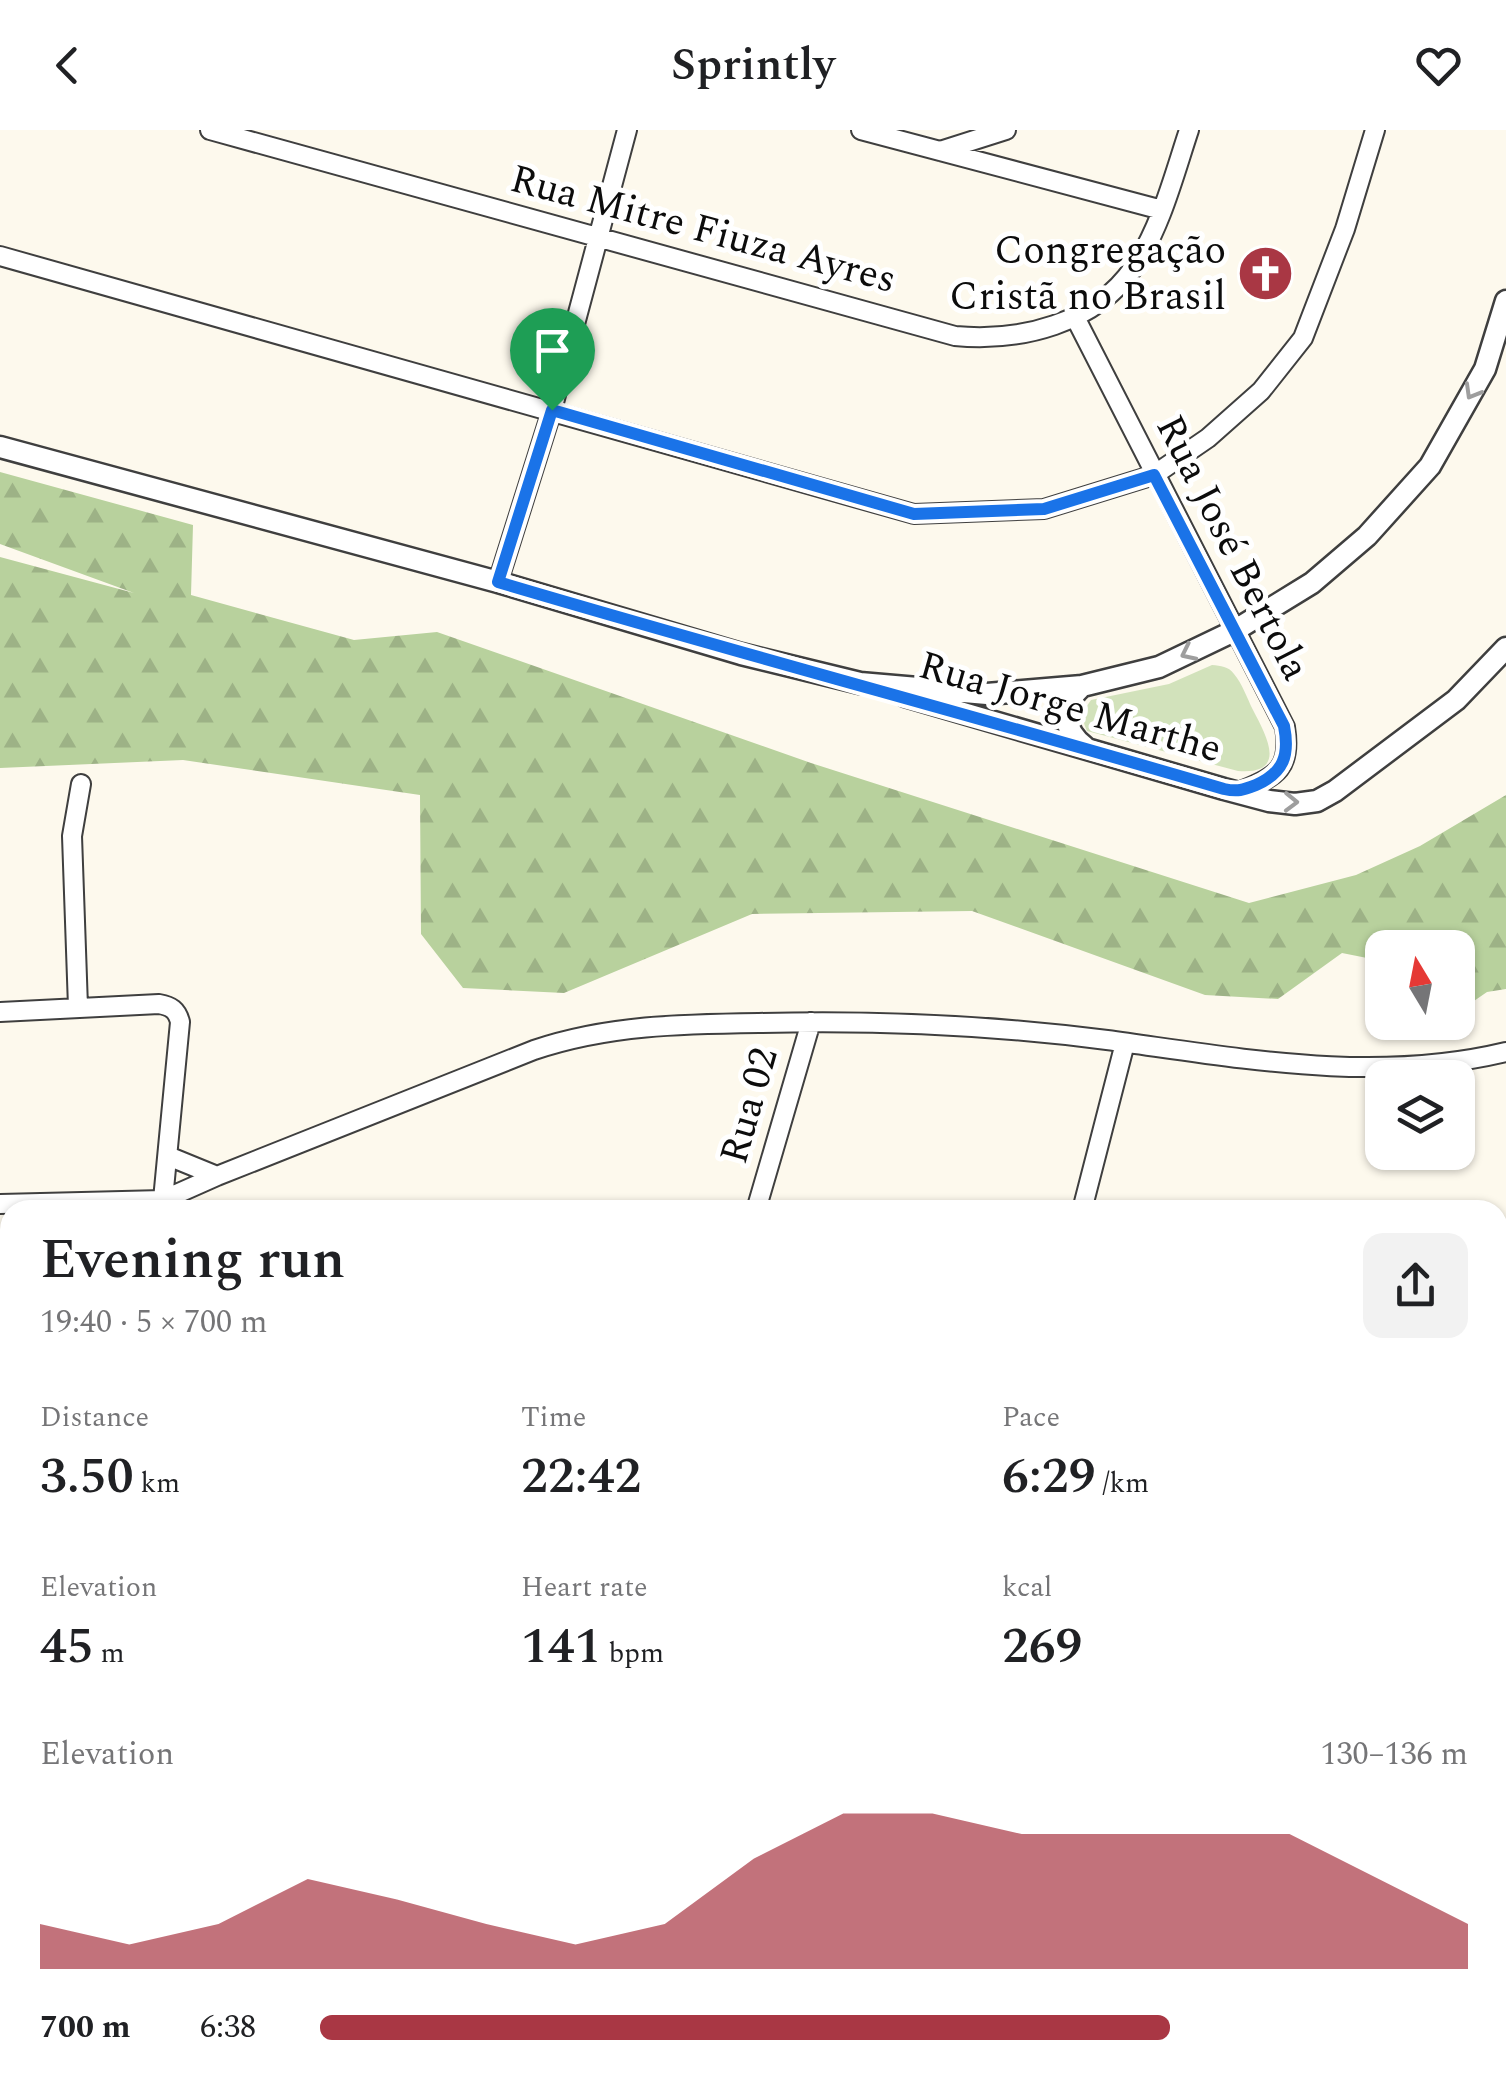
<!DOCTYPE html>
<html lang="en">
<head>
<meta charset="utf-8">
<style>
  body { margin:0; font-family:Spectral,serif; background:#f2f2f2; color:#202124; height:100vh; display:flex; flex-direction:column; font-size:38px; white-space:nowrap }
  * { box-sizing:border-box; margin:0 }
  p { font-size:32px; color:#757577 }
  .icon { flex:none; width:55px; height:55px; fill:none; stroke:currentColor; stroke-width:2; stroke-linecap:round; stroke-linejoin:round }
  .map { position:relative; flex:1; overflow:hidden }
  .details { position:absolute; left:0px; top:1070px; width:1508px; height:888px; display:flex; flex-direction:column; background:#fff; border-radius:30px 30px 0 0; box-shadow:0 2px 8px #0004 }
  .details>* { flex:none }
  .needle { width:65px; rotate:350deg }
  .tools { position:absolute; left:1365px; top:800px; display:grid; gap:20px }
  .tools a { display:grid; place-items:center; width:110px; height:110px; border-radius:20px; background:#fff; box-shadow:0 2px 8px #0004; font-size:50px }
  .pin { position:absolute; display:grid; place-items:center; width:85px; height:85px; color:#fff; margin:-102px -42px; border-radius:50% 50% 50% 0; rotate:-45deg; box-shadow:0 0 10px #0007 }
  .pin .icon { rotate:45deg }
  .round { display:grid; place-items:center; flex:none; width:105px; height:105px; border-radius:20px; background:#f2f2f2 }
  .headline { display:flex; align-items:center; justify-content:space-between; height:170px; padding:0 40px }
  h1 { font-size:55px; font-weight:600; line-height:75px }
  .figures { display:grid; grid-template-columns:repeat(3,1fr); gap:15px; height:170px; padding:10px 40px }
  .figures div { display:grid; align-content:center }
  .figures b { font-size:50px; font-weight:600 }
  .figures small { font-size:28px; font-weight:400 }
  .figures p { font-size:28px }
  .chart { height:280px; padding:20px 40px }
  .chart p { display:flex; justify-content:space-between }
  .chart svg { width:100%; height:180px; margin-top:10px; fill:#a93744; opacity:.7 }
  ul { padding:0 40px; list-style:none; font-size:32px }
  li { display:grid; grid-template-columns:160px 120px 1fr; align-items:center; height:75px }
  li i { height:25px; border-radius:12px; background:#a93744 }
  header { display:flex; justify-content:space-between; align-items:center; height:130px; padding:0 40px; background:#fff; font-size:45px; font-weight:600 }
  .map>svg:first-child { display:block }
</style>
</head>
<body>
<header><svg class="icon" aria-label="back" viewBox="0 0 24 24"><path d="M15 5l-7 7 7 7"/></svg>Sprintly<svg class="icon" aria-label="heart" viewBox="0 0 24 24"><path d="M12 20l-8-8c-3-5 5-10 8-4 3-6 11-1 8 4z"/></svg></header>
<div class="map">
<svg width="1506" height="1956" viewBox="0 0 1506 1956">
  <defs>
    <pattern id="forest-firs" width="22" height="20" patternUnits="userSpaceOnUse" patternTransform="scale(2.5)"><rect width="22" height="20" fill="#b8d19d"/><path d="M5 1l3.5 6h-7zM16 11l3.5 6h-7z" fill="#9db286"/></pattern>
  </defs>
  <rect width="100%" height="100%" fill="#fdf9ed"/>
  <path fill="url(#forest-firs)" d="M0,342L193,395L191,465L354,510L437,502L811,633L1249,773L1356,745L1420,716L1506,665V859L1487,862L1458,882V818H1382V831L1342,823L1278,869L1205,865L972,781L752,784L564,863L463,858L421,804L420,665L183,630L0,638V427L134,463L0,414Z
    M1506,1753V1956H1473L1474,1948H1498V1805Z"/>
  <path fill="#d2e2bb" d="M1212,535C1221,536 1228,536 1234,544C1242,553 1247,568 1253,580C1266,605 1289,645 1238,641L1087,601C1081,589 1083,581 1091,570L1169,554Z
    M10,1459V1948H211L212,1956H0V1527L5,1526L0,1460Z"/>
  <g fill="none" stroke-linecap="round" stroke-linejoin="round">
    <path stroke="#4995bb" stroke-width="5" d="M1498,1805L1506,1753
      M0,1863L10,1862
      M1473,1956L1474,1948"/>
    <defs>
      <path id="minor" d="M210,0L955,206C1020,212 1095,194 1134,137C1161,97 1174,45 1189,0
        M861,0L1162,80
        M940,21L1006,0
        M0,126L914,384L1044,379L1154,345L1208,308L1261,261L1303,208L1345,99L1375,0
        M1076,189L1285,597C1292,641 1275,646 1239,662
        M498,452L552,280L627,0
        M78,877L72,706L81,654
        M0,882L159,874C171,876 177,880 180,892L162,1080
        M217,1046L534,920C608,895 682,894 759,893C875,890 991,895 1107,910C1240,928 1373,954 1506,922
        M0,1074L163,1070L217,1046L168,1026
        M756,1080L811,892
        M1082,1080L1125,913
        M0,1271L10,1270
        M0,1444L10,1443
        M296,1948L297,1956
        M463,1948L464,1956
        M642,1948L643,1956"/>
      <path id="tertiary" d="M0,317L498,452L741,524L860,553L987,564L1082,556L1159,537L1234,501L1312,453L1367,406L1430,336L1485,239L1506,171
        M1082,556C1061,575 1062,600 1085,617
        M905,566L1224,659L1269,671L1295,674L1317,671L1335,661L1456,570L1506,518"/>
      <path id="secondary" d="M1498,1344L1506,1328
        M1498,1462L1506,1448
        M1238,1956L1239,1948
        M1286,1956L1287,1948"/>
    </defs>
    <use href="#minor" stroke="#3f3f3f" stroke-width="22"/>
    <use href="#tertiary" stroke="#3f3f3f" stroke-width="25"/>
    <use href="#secondary" stroke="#2e2e2e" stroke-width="28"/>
    <use href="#minor" stroke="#fff" stroke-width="18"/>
    <use href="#tertiary" stroke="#fff" stroke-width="20"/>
    <use href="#secondary" stroke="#f4e8b1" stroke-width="22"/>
  </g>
  <defs><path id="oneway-chevron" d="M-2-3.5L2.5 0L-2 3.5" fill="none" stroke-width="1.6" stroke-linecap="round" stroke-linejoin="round" transform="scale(2.5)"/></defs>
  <g stroke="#9e9e9e">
    <use href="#oneway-chevron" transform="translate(1472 262) rotate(120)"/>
    <use href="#oneway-chevron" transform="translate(1188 523) rotate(154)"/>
    <use href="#oneway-chevron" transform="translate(1291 672) rotate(1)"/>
  </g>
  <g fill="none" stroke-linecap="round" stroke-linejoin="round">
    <defs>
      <path id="route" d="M552,280L914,384L1044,379L1154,345L1284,596C1290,626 1283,643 1256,655C1243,660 1238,662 1224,659C983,588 740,524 498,452Z"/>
    </defs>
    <use href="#route" stroke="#fff" stroke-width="20"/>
    <use href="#route" stroke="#1a73e8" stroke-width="12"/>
  </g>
  <defs>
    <symbol id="church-disc" viewBox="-11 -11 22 22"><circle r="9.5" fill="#a93744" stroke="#fff"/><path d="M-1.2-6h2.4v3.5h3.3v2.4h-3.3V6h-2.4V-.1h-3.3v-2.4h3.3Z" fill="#fff"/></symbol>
  </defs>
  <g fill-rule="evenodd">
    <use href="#church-disc" x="1234" y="112" width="63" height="63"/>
  </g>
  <g text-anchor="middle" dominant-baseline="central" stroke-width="10" stroke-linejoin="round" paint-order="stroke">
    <g font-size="40" fill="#0c0c0c" stroke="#fff">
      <text transform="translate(703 100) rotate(15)">Rua Mitre Fiuza Ayres</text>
      <text transform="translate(1232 418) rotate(63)">Rua José Bertola</text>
      <text transform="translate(1070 578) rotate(16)">Rua Jorge Marthe</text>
      <text transform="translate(750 976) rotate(-74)">Rua 02</text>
    </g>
    <g font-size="40" fill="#0c0c0c" stroke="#fff" text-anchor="end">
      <text x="1226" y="121">Congregação<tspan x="1226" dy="46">Cristã no Brasil</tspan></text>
    </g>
  </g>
</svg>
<div class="tools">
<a><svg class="needle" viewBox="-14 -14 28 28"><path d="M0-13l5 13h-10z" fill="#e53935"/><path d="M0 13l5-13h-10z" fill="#757577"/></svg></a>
<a><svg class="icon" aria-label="layers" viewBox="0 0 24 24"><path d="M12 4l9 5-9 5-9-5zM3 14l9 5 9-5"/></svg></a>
</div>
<div class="pin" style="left:552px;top:280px;background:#1e9e55"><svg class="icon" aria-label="arrive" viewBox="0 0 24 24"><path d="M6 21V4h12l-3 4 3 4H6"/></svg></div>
<section class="details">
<div class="headline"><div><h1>Evening run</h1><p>19:40 · 5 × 700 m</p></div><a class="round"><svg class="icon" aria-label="share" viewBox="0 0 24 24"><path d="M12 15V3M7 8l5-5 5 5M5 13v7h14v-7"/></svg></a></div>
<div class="figures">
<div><p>Distance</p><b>3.50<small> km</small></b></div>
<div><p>Time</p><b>22:42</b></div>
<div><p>Pace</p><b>6:29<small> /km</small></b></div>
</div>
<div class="figures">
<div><p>Elevation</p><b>45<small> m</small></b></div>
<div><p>Heart rate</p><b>141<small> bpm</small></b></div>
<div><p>kcal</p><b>269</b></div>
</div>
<div class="chart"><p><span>Elevation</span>130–136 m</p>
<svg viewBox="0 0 160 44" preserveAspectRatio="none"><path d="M0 44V33L10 38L20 33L30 22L40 27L50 33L60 38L70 33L80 17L90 6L100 6L110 11L120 11L130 11L140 11L150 22L160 33V44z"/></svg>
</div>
<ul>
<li><b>700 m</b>6:38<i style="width:74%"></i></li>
</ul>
</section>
</div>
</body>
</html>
